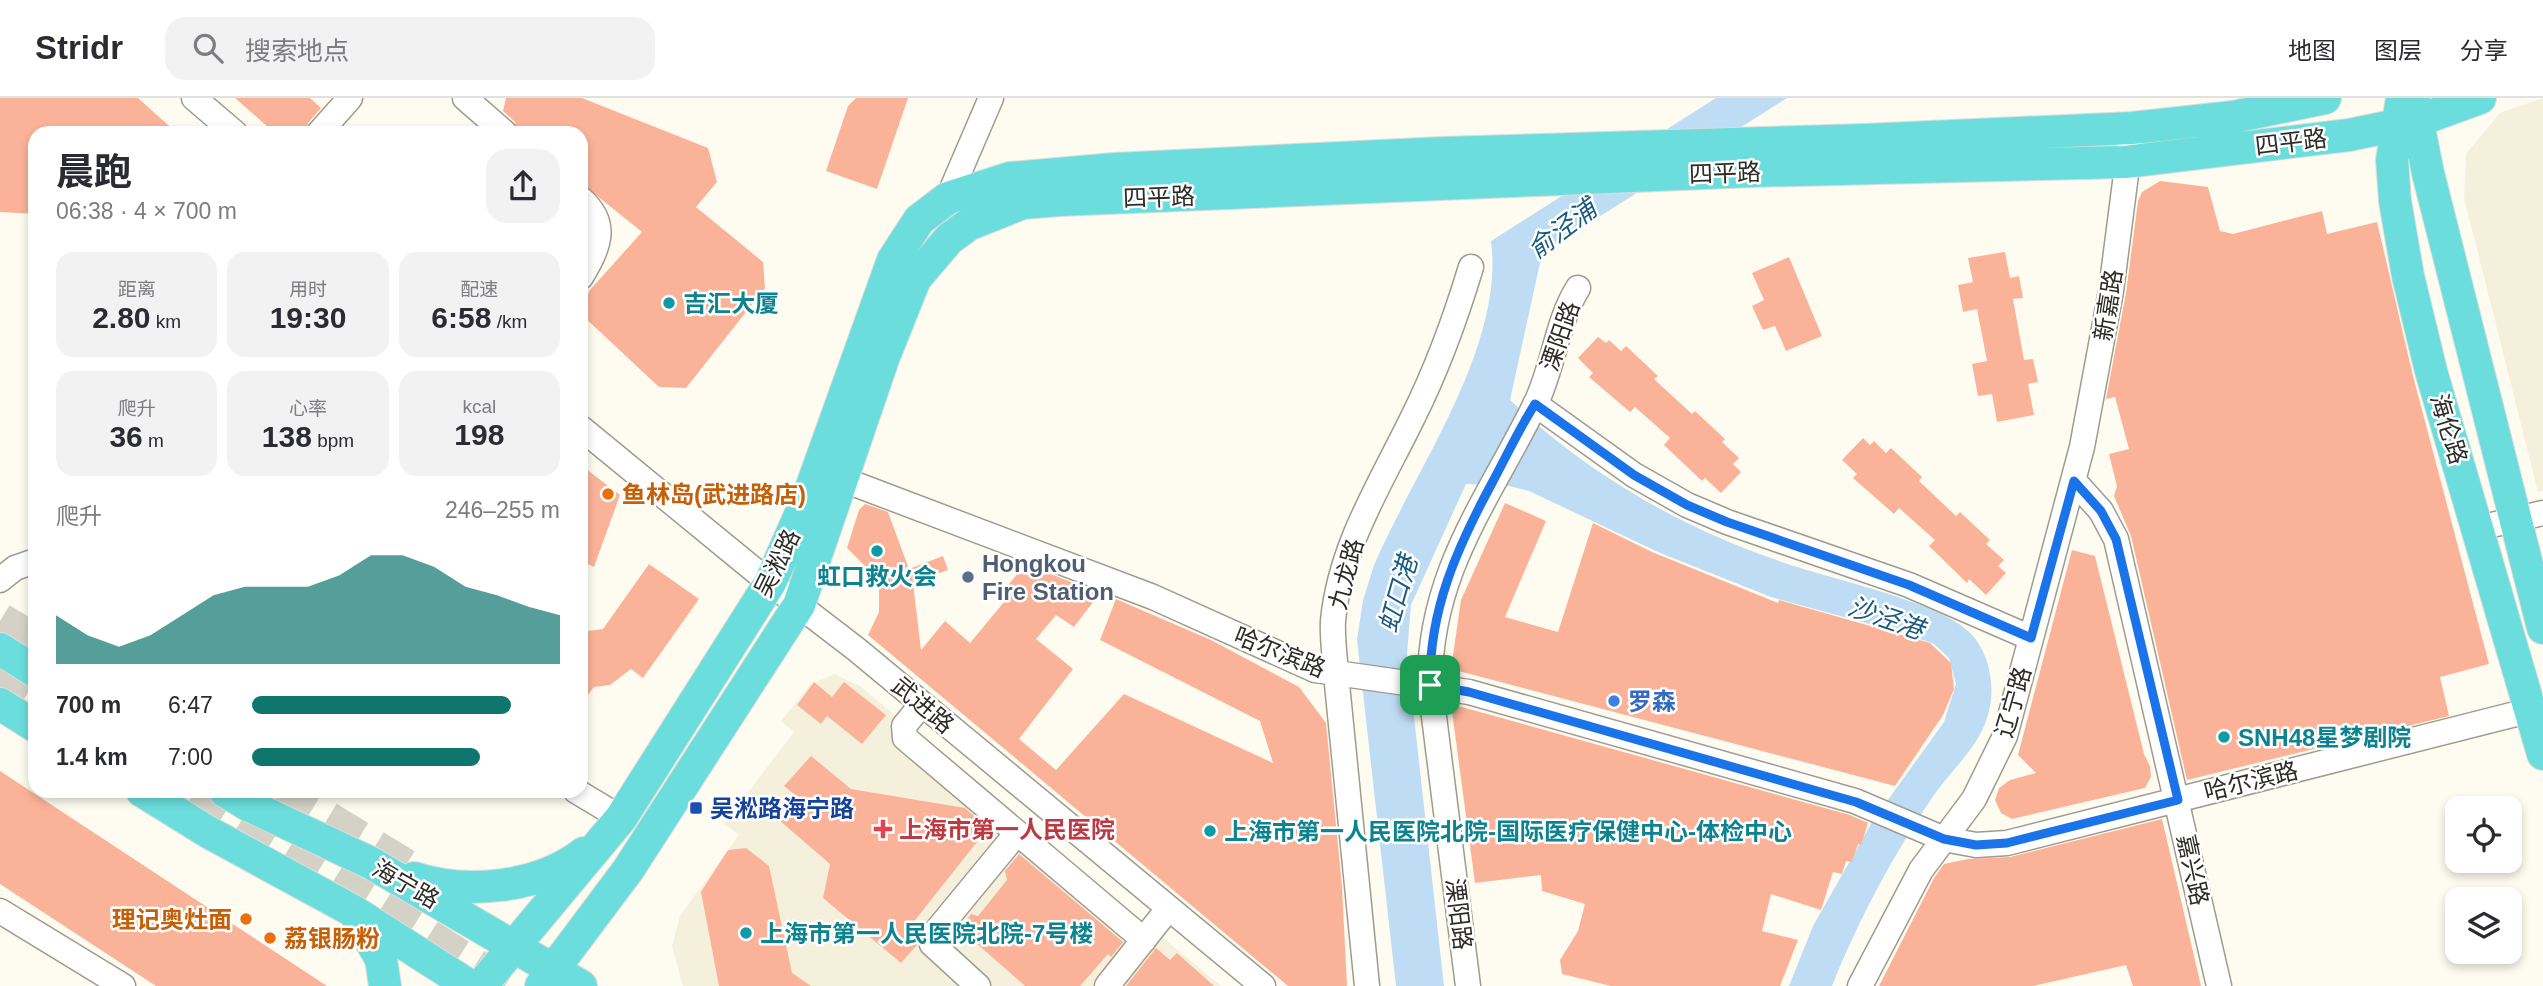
<!DOCTYPE html>
<html lang="zh">
<head>
<meta charset="utf-8">
<style>
  body { margin:0; font-family:Arial,"Noto Sans SC",sans-serif; background:#f2f2f3; color:#2b2b33; height:100vh; display:flex; flex-direction:column; font-size:26px; white-space:nowrap }
  * { box-sizing:border-box; margin:0 }
  p { font-size:23px; color:#7c7c81 }
  .icon { flex:none; width:38px; height:38px; fill:none; stroke:currentColor; stroke-width:2; stroke-linecap:round; stroke-linejoin:round }
  .map { position:relative; flex:1; overflow:hidden }
  .side { position:absolute; left:28px; top:28px; width:560px; height:672px; display:flex; flex-direction:column; background:#fff; border-radius:21px; box-shadow:0 4px 10px #0003 }
  .side>* { flex:none }
  .controls { position:absolute; left:2445px; top:698px; display:grid; gap:14px }
  .controls a { display:grid; place-items:center; width:77px; height:77px; border-radius:14px; background:#fff; box-shadow:0 4px 10px #0003; font-size:35px }
  .pin { position:absolute; display:grid; place-items:center; width:60px; height:60px; color:#fff; margin:-30px; border-radius:14px; box-shadow:0 4px 10px #0006 }
  .round { display:grid; place-items:center; flex:none; width:74px; height:74px; border-radius:21px; background:#f2f2f3 }
  .overview { display:flex; align-items:center; justify-content:space-between; height:119px; padding:0 28px }
  h1 { font-size:38px; font-weight:700; line-height:52px }
  .figures { display:grid; grid-template-columns:repeat(3,1fr); gap:10px; height:119px; padding:7px 28px }
  .figures div { display:grid; align-content:center; border-radius:18px; background:#f2f2f3; text-align:center }
  .figures b { font-size:30px; font-weight:700 }
  .figures small { font-size:19px; font-weight:400 }
  .figures p { font-size:19px }
  .chart { height:196px; padding:14px 28px }
  .chart p { display:flex; justify-content:space-between }
  .chart svg { width:100%; height:126px; margin-top:7px; fill:#0f766e; opacity:.7 }
  ul { padding:0 28px; list-style:none; font-size:23px }
  li { display:grid; grid-template-columns:112px 84px 1fr; align-items:center; height:52px }
  li i { height:18px; border-radius:9px; background:#0f766e }
  header { display:flex; align-items:center; gap:42px; box-sizing:border-box; height:98px; padding:0 35px; background:#fff; border-bottom:2px solid #e1e1e2 }
  header strong { font-size:33px }
  nav { display:flex; gap:38px; margin-inline-start:auto; font-size:24px }
  .search { width:490px; height:63px; background:#f2f2f3; display:flex; align-items:center; gap:18px; box-sizing:border-box; padding:0 24px; border-radius:21px; color:#7c7c81; font-size:26px }
  .map>svg:first-child { display:block }
</style>
</head>
<body>
<header>
<strong>Stridr</strong>
<div class="search"><svg class="icon" aria-label="search" viewBox="0 0 24 24"><circle cx="10" cy="10" r="6"/><path d="M15 15l6 6"/></svg>搜索地点</div>
<nav><a>地图</a><a>图层</a><a>分享</a></nav>
</header>
<div class="map">
<svg width="2543" height="888" viewBox="0 0 2543 888">
  <rect width="100%" height="100%" fill="#fefcf0"/>
  <path fill="#f5f0db" d="M2543,0V393L2538,394L2464,100L2466,56L2500,15Z
    M834,576L860,588L1221,888H683L672,848L680,818L739,737L724,726L794,634L781,623L810,587Z"/>
  <path fill="#beddf4" d="M1716,0H1787L1575,134L1556,147L1540,165L1510,302C1590,379 1689,434 1794,468C1837,482 1936,504 1967,532C1990,552 1997,591 1987,620C1978,650 1951,672 1934,697C1894,755 1858,823 1832,888H1789L1813,828L1872,724L1944,624L1956,586L1949,560L1934,546L1906,536L1771,499L1660,455L1529,393L1509,388L1466,386L1411,507L1407,556L1444,888H1396L1357,542L1363,502L1374,467C1415,372 1505,249 1491,143Z"/>
  <path fill="#fab399" d="M0,0H138L177,35H35V116L0,114Z
    M235,0H310L321,10L308,25L305,35H275Z
    M506,0H582L708,50L717,84L696,109L763,164L765,190L686,290L659,289L582,217L589,193L642,134L581,85V35H519L515,24L503,13Z
    M856,0H908L877,91L826,73L848,8Z
    M2160,83L2208,89L2220,133L2233,136L2322,113L2327,136L2377,124L2413,278L2489,566L2440,579L2449,618L2187,682L2131,438L2114,398L2117,388L2109,356L2129,351L2115,299L2106,301L2126,195L2138,103L2142,94Z
    M2005,154L2010,180L2019,178L2023,200L2013,201L2024,262L2033,261L2038,284L2028,286L2034,317L1997,324L1992,296L1978,298L1972,266L1987,263L1977,211L1963,214L1958,187L1973,184L1968,160Z
    M1789,159L1822,238L1786,253L1775,228L1763,232L1752,208L1764,202L1752,175Z
    M1598,239L1606,245L1609,242L1621,253L1626,248L1658,278L1654,281L1692,316L1695,313L1725,341L1722,344L1739,360L1733,366L1741,374L1721,395L1705,380L1702,383L1664,347L1670,340L1635,309L1630,314L1589,279L1593,275L1578,260Z
    M1863,340L1870,347L1874,343L1886,355L1891,350L1922,379L1919,383L1956,418L1960,414L1990,442L1986,446L2004,462L1998,468L2006,475L1986,497L1969,481L1967,485L1929,448L1935,442L1899,410L1894,416L1853,380L1857,376L1842,362Z
    M581,367L620,397L594,469L581,463Z
    M1505,405L1546,423L1505,519L1558,534L1593,425L1652,454L1778,505L1779,502L1930,545L1951,565L1954,591L1943,617L1895,688L1451,571L1461,502Z
    M865,406L888,414L909,471L943,458L948,472L913,485L921,552L945,523L970,545L1014,492L1009,486L1023,469L1028,474L1032,469L1100,495L1074,529L1056,517L1036,541L1073,571L1019,641L1056,672L1124,596L1273,665L1260,623L1100,542L1116,501L1211,542L1299,589L1326,625L1342,788L1347,888H1288L868,537L879,514V493L868,471L847,450L859,412Z
    M2072,452L2095,458L2144,656L2150,668L2151,679L2145,690L2012,721L2001,715L1995,702L1999,690L2010,682L2036,675L2018,657Z
    M649,466L699,501L643,580L631,571L610,587L594,589L581,606V538L588,533L603,531Z
    M814,584L832,599L844,584L886,617L862,646L827,618L821,626L797,607Z
    M1451,606L1850,717L1868,725L1861,747L1858,746L1852,764L1846,763L1842,776L1833,774L1821,812L1771,796L1762,833L1798,842L1780,888H1611L1562,876L1560,862L1578,833L1585,806L1542,793L1541,777L1475,785Z
    M811,658L851,691L965,710L988,730L908,831L918,839L917,847L901,865L823,800L830,766L779,722L798,699L784,688Z
    M0,673L327,888H156L0,786Z
    M2162,721L2201,888H2133L2126,867L2033,888H1879L1934,780L1944,766L1968,761L2010,759Z
    M746,750L769,768L792,875L811,888H719L701,794L728,752Z
    M1019,756L1123,844L1111,859L1108,856L1080,888H1025L960,831L971,816L978,818L1007,782L1005,773Z
    M1156,850L1170,862L1177,855L1214,888H1126Z"/>
  <g fill="none" stroke-linecap="round" stroke-linejoin="round">
    <path stroke="#d4d2c7" stroke-width="37" stroke-dasharray="37 18" stroke-linecap="butt" d="M0,523L35,544
      M0,570L35,592
      M195,693L505,888
      M280,693L405,769"/>
    <defs>
      <path id="minor" d="M194,0L235,35
        M465,0L505,35
        M319,35L350,0
        M948,100L991,0
        M581,101C610,127 598,150 581,179
        M1535,306L1634,377L1687,407L1727,424L1909,487L2031,540
        M581,330L770,485L856,551L1263,888
        M844,382L1153,499L1315,572L1469,594L1855,703L1944,741L1976,747L2007,745L2543,609
        M2074,383L2101,413L2116,441L2219,888
        M2479,430L2543,415
        M0,482L15,470L35,463
        M922,606L904,628L905,640L1144,842
        M576,693L621,720
        M0,813L123,888
        M978,888L932,846L933,837L1017,735
        M1107,888L1168,811
        M1367,888L1336,576C1335,559 1332,540 1333,523C1340,448 1381,385 1413,319C1437,271 1455,222 1471,169
        M1468,888L1430,587C1429,474 1489,401 1536,305C1554,267 1557,223 1578,190
        M1860,888L1921,772L1974,701L2005,638L2082,349L2111,193L2132,30"/>
      <path id="major" d="M2402,0L2392,62L2395,103L2408,178L2431,273L2543,656
        M2414,5L2428,75L2543,530
        M0,551L35,573
        M0,606L35,628
        M142,693L208,734L353,813L470,888
        M225,693L248,707L371,765L581,888
        M414,780C467,797 539,790 584,755
        M356,817L381,861L385,888
        M481,888L621,720L770,485L808,399L893,162L919,122L948,100L1010,80L1114,71L1442,55L1863,42L2132,30L2233,19L2325,0
        M541,888L628,772L799,507L883,261L915,181L949,141L968,127L1023,105L1060,102L1754,73L2125,64L2349,37L2417,23L2480,0"/>
    </defs>
    <use href="#minor" stroke="#9f9b8e" stroke-width="27"/>
    <use href="#major" stroke="#dddddc" stroke-width="34"/>
    <use href="#minor" stroke="#fff" stroke-width="24"/>
    <use href="#major" stroke="#6bdddd" stroke-width="32"/>
  </g>
  <g fill="none" stroke-linecap="round" stroke-linejoin="round">
    <defs>
      <path id="route" d="M1535,306L1634,377L1687,407L1727,424L1909,487L2031,540L2074,383L2101,413L2116,441L2178,702L2007,745L1976,747L1944,741L1856,704L1469,594L1430,587C1429,512 1457,450 1492,385C1506,359 1519,331 1535,306Z"/>
    </defs>
    <use href="#route" stroke="#fff" stroke-width="14"/>
    <use href="#route" stroke="#1a73e8" stroke-width="9"/>
  </g>
  <g fill="#0f9aa8" stroke="#fff" stroke-width="2.5">
    <circle cx="669" cy="205" r="7"/>
    <circle cx="877" cy="453" r="7"/>
    <circle cx="2224" cy="639" r="7"/>
    <circle cx="1210" cy="733" r="7"/>
    <circle cx="746" cy="835" r="7"/>
  </g>
  <g fill="#e8710a" stroke="#fff" stroke-width="2.5">
    <circle cx="608" cy="396" r="7"/>
    <circle cx="246" cy="821" r="7"/>
    <circle cx="270" cy="840" r="7"/>
  </g>
  <circle fill="#5c6f8a" stroke="#fff" stroke-width="2.5" cx="968" cy="479" r="7"/>
  <circle fill="#3f7fe0" stroke="#fff" stroke-width="2.5" cx="1614" cy="603" r="7"/>
  <rect fill="#1a4fb4" stroke="#fff" stroke-width="2.5" x="689" y="703" width="14" height="14" rx="3.5"/>
  <path fill="#e0444e" stroke="#fff" stroke-width="2.5" d="M879.5 720.5h7v7h7v7h-7v7h-7v-7h-7v-7h7z"/>
  <g text-anchor="middle" dominant-baseline="central" stroke-width="5" stroke-linejoin="round" paint-order="stroke">
    <g font-size="24" fill="#2c2b25" stroke="#fff">
      <text transform="translate(2291 44) rotate(-7)">四平路</text>
      <text transform="translate(1725 75) rotate(-2)">四平路</text>
      <text transform="translate(1159 99) rotate(-2)">四平路</text>
      <text transform="translate(2108 207) rotate(-81)">新嘉路</text>
      <text transform="translate(1560 238) rotate(-71)">溧阳路</text>
      <text transform="translate(2449 331) rotate(73)">海伦路</text>
      <text transform="translate(777 465) rotate(-64)">吴淞路</text>
      <text transform="translate(1346 476) rotate(-75)">九龙路</text>
      <text transform="translate(1280 554) rotate(22)">哈尔滨路</text>
      <text transform="translate(2013 604) rotate(-74)">辽宁路</text>
      <text transform="translate(923 607) rotate(40)">武进路</text>
      <text transform="translate(2251 683) rotate(-14)">哈尔滨路</text>
      <text transform="translate(2193 772) rotate(78)">嘉兴路</text>
      <text transform="translate(406 786) rotate(30)">海宁路</text>
      <text transform="translate(1459 816) rotate(83)">溧阳路</text>
    </g>
    <g font-size="24" font-weight="bold" fill="#0d838f" stroke="#fff" text-anchor="start">
      <text x="683" y="205">吉汇大厦</text>
      <text x="877" y="478" text-anchor="middle">虹口救火会</text>
      <text x="2238" y="639">SNH48星梦剧院</text>
      <text x="1224" y="733">上海市第一人民医院北院-国际医疗保健中心-体检中心</text>
      <text x="760" y="835">上海市第一人民医院北院-7号楼</text>
    </g>
    <g font-size="24" font-weight="bold" fill="#c56008" stroke="#fff" text-anchor="start">
      <text x="622" y="396">鱼林岛(武进路店)</text>
      <text x="232" y="821" text-anchor="end">理记奥灶面</text>
      <text x="284" y="840">荔银肠粉</text>
    </g>
    <g font-size="24" font-weight="bold" fill="#4e5e75" stroke="#fff" text-anchor="start">
      <text x="982" y="465">Hongkou<tspan x="982" dy="28">Fire Station</tspan></text>
    </g>
    <g font-size="24" font-weight="bold" fill="#366cbe" stroke="#fff" text-anchor="start">
      <text x="1628" y="603">罗森</text>
    </g>
    <g font-size="24" font-weight="bold" fill="#164399" stroke="#fff" text-anchor="start">
      <text x="710" y="710">吴淞路海宁路</text>
    </g>
    <g font-size="24" font-weight="bold" fill="#be3a42" stroke="#fff" text-anchor="start">
      <text x="899" y="731">上海市第一人民医院</text>
    </g>
    <g font-size="26" font-style="italic" fill="#1a5a7f" stroke="#fff">
      <text transform="translate(1562 131) rotate(-37)">俞泾浦</text>
      <text transform="translate(1398 496) rotate(-74)">虹口港</text>
      <text transform="translate(1886 520) rotate(19)">沙泾港</text>
    </g>
  </g>
</svg>
<div class="controls">
<a><svg class="icon" aria-label="locate" viewBox="0 0 24 24"><circle cx="12" cy="12" r="6"/><path d="M12 2v4M12 18v4M2 12h4M18 12h4"/></svg></a>
<a><svg class="icon" aria-label="layers" viewBox="0 0 24 24"><path d="M12 4l9 5-9 5-9-5zM3 14l9 5 9-5"/></svg></a>
</div>
<div class="pin" style="left:1430px;top:587px;background:#1e9e55"><svg class="icon" aria-label="arrive" viewBox="0 0 24 24"><path d="M6 21V4h12l-3 4 3 4H6"/></svg></div>
<section class="side">
<div class="overview"><div><h1>晨跑</h1><p>06:38 · 4 × 700 m</p></div><a class="round"><svg class="icon" aria-label="share" viewBox="0 0 24 24"><path d="M12 15V3M7 8l5-5 5 5M5 13v7h14v-7"/></svg></a></div>
<div class="figures">
<div><p>距离</p><b>2.80<small> km</small></b></div>
<div><p>用时</p><b>19:30</b></div>
<div><p>配速</p><b>6:58<small> /km</small></b></div>
</div>
<div class="figures">
<div><p>爬升</p><b>36<small> m</small></b></div>
<div><p>心率</p><b>138<small> bpm</small></b></div>
<div><p>kcal</p><b>198</b></div>
</div>
<div class="chart"><p><span>爬升</span>246–255 m</p>
<svg viewBox="0 0 160 44" preserveAspectRatio="none"><path d="M0 44V27L10 34L20 38L30 34L40 27L50 20L60 17L70 17L80 17L90 13L100 6L110 6L120 10L130 17L140 20L150 24L160 27V44z"/></svg>
</div>
<ul>
<li><b>700 m</b>6:47<i style="width:84%"></i></li>
<li><b>1.4 km</b>7:00<i style="width:74%"></i></li>
</ul>
</section>
</div>
</body>
</html>
